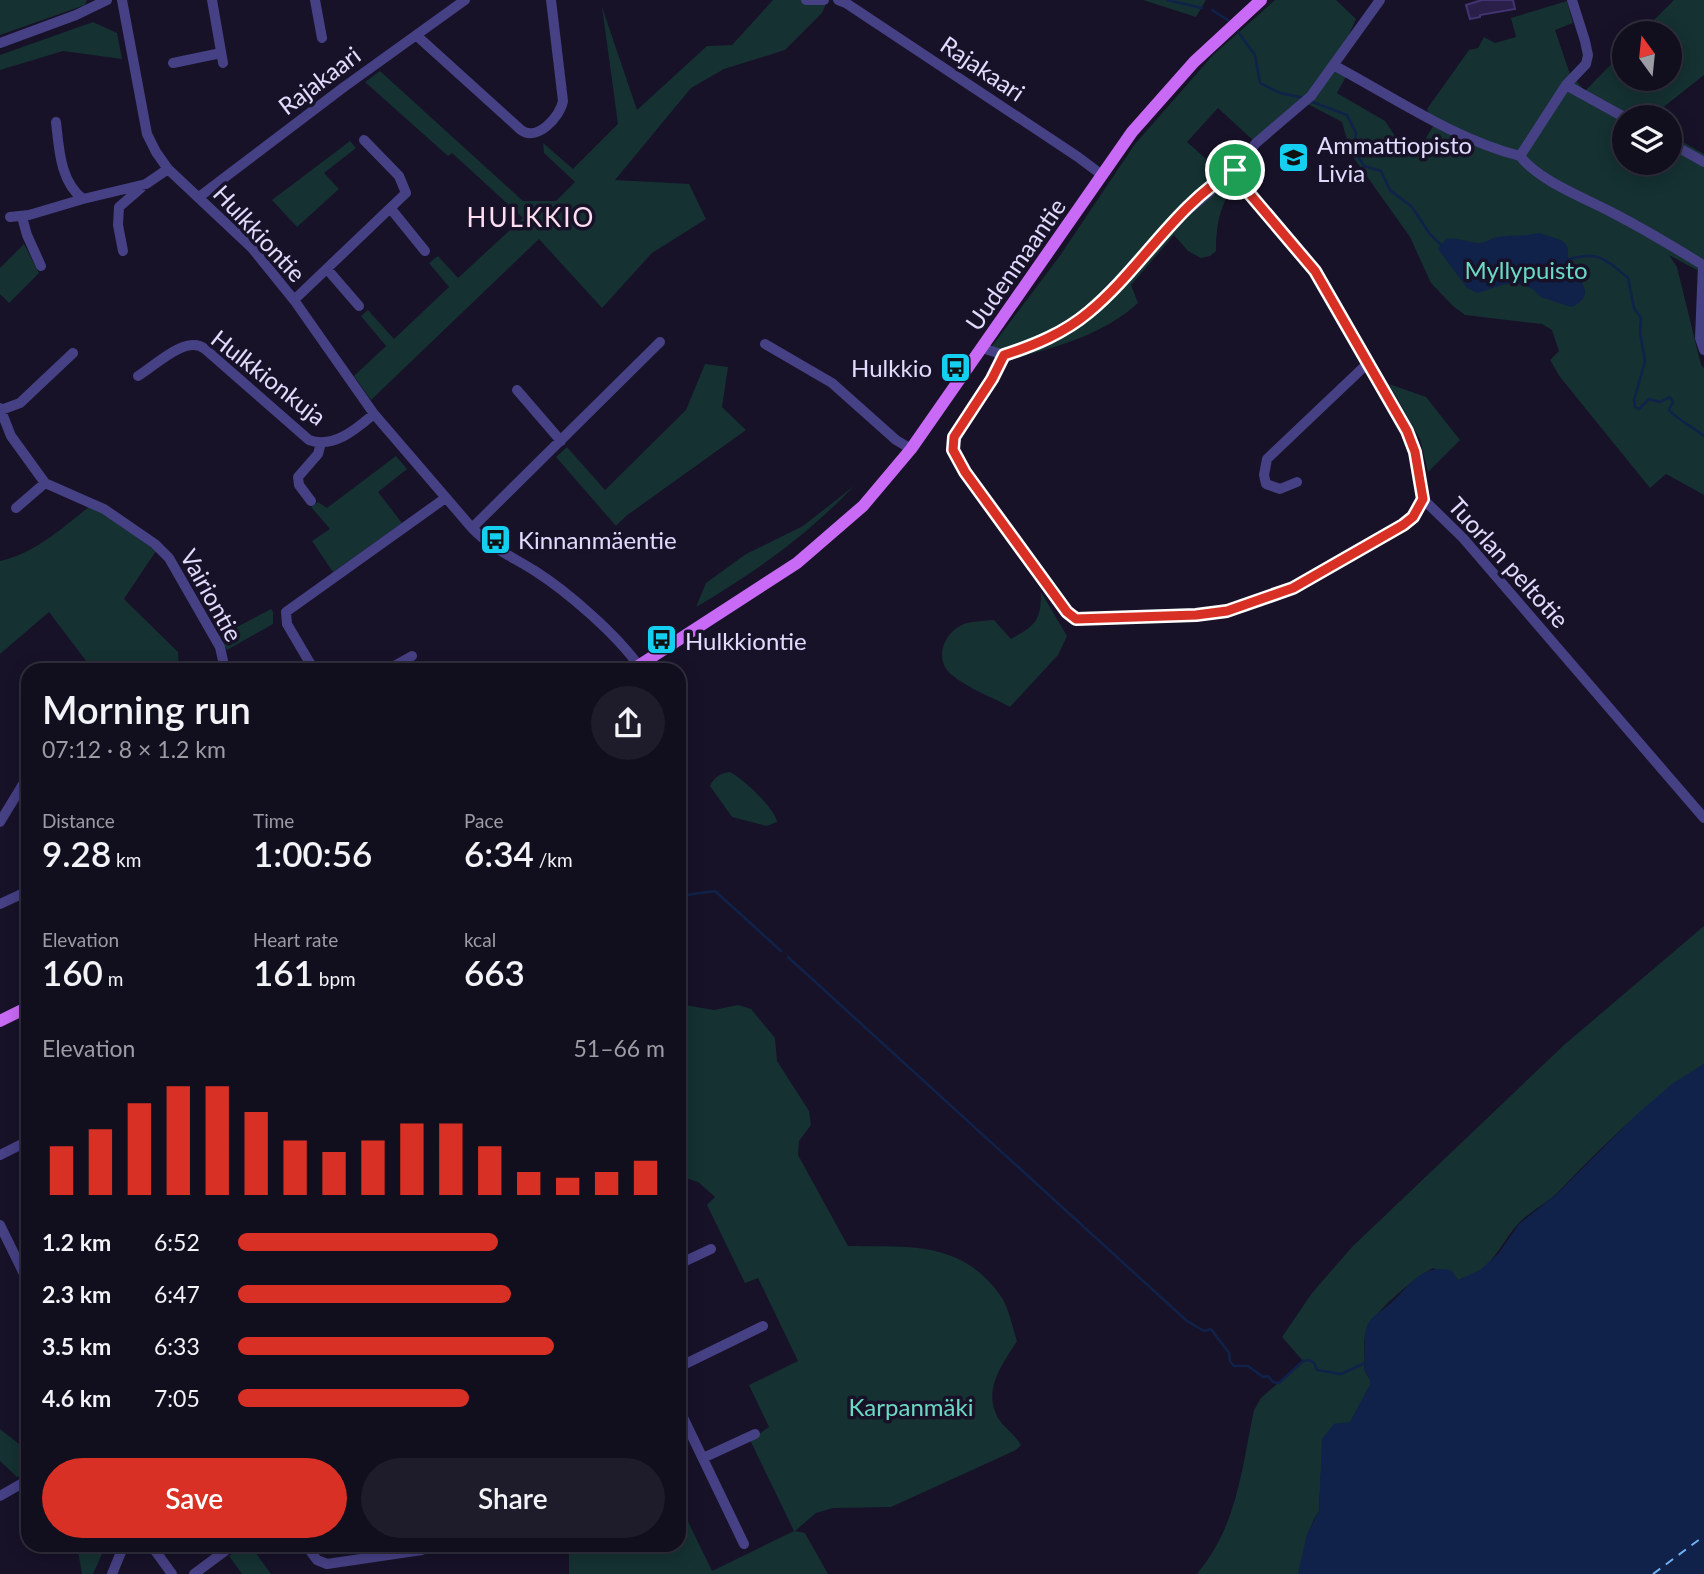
<!DOCTYPE html>
<html lang="en">
<head>
<meta charset="utf-8">
<style>
  body { margin:0; font-family:Lato,sans-serif; background:#1e1c2b; color:#f1f3f6; height:100vh; display:flex; flex-direction:column; font-size:26px; white-space:nowrap }
  * { box-sizing:border-box; margin:0 }
  p { font-size:23px; color:#9c9ca4 }
  .icon { flex:none; width:38px; height:38px; fill:none; stroke:currentColor; stroke-width:2; stroke-linecap:round; stroke-linejoin:round }
  .map { position:relative; flex:1; overflow:hidden }
  .panel { position:absolute; left:21px; top:663px; width:665px; height:889px; display:flex; flex-direction:column; background:#110e1e; border-radius:21px; box-shadow:0 4px 18px #0003,0 0 0 2px #302e3c }
  .panel>* { flex:none }
  .needle { width:46px; rotate:345deg }
  .controls { position:absolute; left:1612px; top:21px; display:grid; gap:14px }
  .controls a { display:grid; place-items:center; width:70px; height:70px; border-radius:50%; background:#110e1e; box-shadow:0 4px 18px #0003,0 0 0 2px #302e3c; font-size:35px }
  .pin { position:absolute; display:grid; place-items:center; width:60px; height:60px; color:#fff; margin:-30px; border:4px solid #fff; border-radius:50%; box-shadow:0 2px 7px #0007 }
  .round { display:grid; place-items:center; flex:none; width:74px; height:74px; border-radius:37px; background:#1e1c2b }
  .headline { display:flex; align-items:center; justify-content:space-between; height:119px; padding:0 21px }
  h1 { font-size:38px; font-weight:600; line-height:52px }
  .metrics { display:grid; grid-template-columns:repeat(3,1fr); gap:10px; height:119px; padding:7px 21px }
  .metrics div { display:grid; align-content:center }
  .metrics b { font-size:35px; font-weight:600 }
  .metrics small { font-size:19px; font-weight:400 }
  .metrics p { font-size:19px }
  .chart { height:196px; padding:14px 21px }
  .chart p { display:flex; justify-content:space-between }
  .chart svg { width:100%; height:126px; margin-top:7px; stroke:#d93025; stroke-width:6 }
  .button { display:flex; gap:14px; margin-top:auto; padding:14px 21px }
  .button a { flex:1; height:80px; border-radius:42px; background:#d93025; color:#fff; font-size:28px; font-weight:600; line-height:80px; text-align:center }
  .button a+a { background:#1e1c2b; color:#f1f3f6 }
  ul { padding:0 21px; list-style:none; font-size:23px }
  li { display:grid; grid-template-columns:112px 84px 1fr; align-items:center; height:52px }
  li i { height:18px; border-radius:9px; background:#d93025 }
  .map>svg:first-child { display:block }
</style>
</head>
<body>
<div class="map">
<svg width="1704" height="1574" viewBox="0 0 1704 1574">
  <rect width="100%" height="100%" fill="#171228"/>
  <path fill="#153132" d="M0,0H87L85,5L0,35Z
    M773,0H828L822,13L785,50L724,69L691,88L615,180L689,184L706,219L652,253L602,308L539,239L371,400L354,376L386,346L361,316L368,310L394,339L449,287L429,263L438,256L458,278L523,218L452,153L448,156L365,82L380,71L523,201H556L575,182L544,153L543,143L573,169L618,124L602,7L637,110L707,46L732,45Z
    M1143,0H1206L1196,17Z
    M1275,0H1336L1356,19L1335,66L1348,73L1337,93L1385,121L1401,145L1419,150L1436,121L1430,117L1427,109L1469,50L1478,48L1484,37L1495,43L1516,37L1511,18L1567,1L1573,23L1555,30L1570,74L1585,91L1624,51V79H1670V33H1641L1674,0H1704V75L1651,117H1624V163H1670V135L1704,154V267L1697,270L1669,255L1677,267L1701,365L1704,368V495L1666,474L1650,488L1560,377L1550,360L1559,351L1552,330L1542,324L1465,315L1453,306L1431,283L1410,237L1351,154L1342,122L1304,102L1256,143L1218,108L1187,142L1225,176L1237,179C1221,203 1216,222 1216,251L1210,256L1201,258L1188,251L1174,235L1131,285L1138,303C1100,338 1047,349 999,363L1003,355L989,350L1059,257L1135,144L1213,55Z
    M93,22L117,33L122,59L63,51L0,70V55Z
    M350,141L356,148L324,173L339,189L297,227L272,200Z
    M24,244L39,273L9,303L0,294V268Z
    M705,364L728,367L722,407L746,430L626,516L616,526L556,457L567,447L605,490L686,410Z
    M1389,384L1426,397L1460,440L1428,472L1420,439Z
    M396,456L407,469L378,492L402,523L333,572L312,541L330,529L311,507L318,502L327,508Z
    M854,486C804,538 758,570 696,607L706,583L746,554L803,526Z
    M89,507L97,508L156,551L124,599L178,652L179,670H93L49,612L0,654V561C34,554 62,528 89,507Z
    M1041,592L1067,636L1058,655L1010,707C992,697 967,688 952,675C932,659 945,629 967,623C975,621 985,621 994,620L1011,639C1036,625 1041,621 1041,592Z
    M271,609L273,612V624L227,650L220,636Z
    M730,772C742,778 776,809 777,822L767,826L732,817L710,786C714,777 721,773 730,772Z
    M1704,926V1064C1649,1099 1605,1144 1560,1190C1548,1203 1530,1211 1518,1224C1500,1244 1489,1276 1458,1280L1433,1268C1414,1278 1367,1316 1365,1337C1363,1347 1366,1358 1364,1369L1370,1380V1385L1350,1423L1334,1424L1322,1453L1319,1511L1313,1521L1298,1574H1197C1238,1524 1241,1471 1254,1410L1261,1398L1303,1361L1282,1337L1312,1293L1352,1247L1564,1045Z
    M679,1004L714,1010L738,1005L751,1009L775,1038L777,1061L809,1111L811,1125L799,1141L798,1155L848,1246C907,1247 961,1240 1000,1295C1009,1307 1012,1327 1017,1341C1004,1362 984,1387 996,1414C1000,1425 1015,1434 1021,1445L1016,1450L891,1507L833,1508L816,1513L795,1531L805,1533L828,1574H569V1545H679V1503L712,1571L794,1531L750,1440L769,1427L749,1385L798,1361L758,1278L745,1283L707,1205L715,1197L698,1182L679,1176Z
    M0,1429L28,1451V1471L17,1477L0,1461Z
    M77,1545H106L93,1574H82Z
    M244,1545H250L271,1574H242L229,1556Z"/>
  <path fill="#102249" d="M1539,233C1562,241 1573,238 1566,267C1581,279 1597,295 1572,307L1568,306L1541,297L1533,289L1516,283L1502,285L1478,293L1467,288L1438,249L1446,239C1459,237 1466,242 1478,243C1485,243 1488,240 1494,238C1508,234 1524,237 1539,233Z
    M1704,1064V1574H1298L1307,1534L1319,1511L1322,1439L1334,1424L1350,1422L1370,1385V1379L1364,1369C1367,1355 1362,1339 1367,1326C1372,1315 1381,1312 1390,1304C1410,1286 1422,1262 1452,1271L1458,1280L1480,1270L1498,1254L1519,1224L1558,1193L1636,1115L1672,1084Z"/>
  <g fill="none" stroke-linecap="round" stroke-linejoin="round">
    <path stroke="#102249" stroke-width="2.5" d="M1167,0L1202,8
      M1212,10L1228,20
      M1238,32L1255,55L1260,83L1280,93L1304,98
      M1310,101L1347,115L1356,133L1354,150L1364,166L1381,171L1390,190L1412,207L1429,233L1443,247
      M1565,260C1597,251 1602,256 1628,278L1634,308L1641,318L1640,333L1645,361L1634,400L1635,407L1639,409L1649,399L1660,402L1670,397L1673,402L1669,410C1678,420 1693,427 1704,436
      M679,896L715,891L781,951
      M788,957L1187,1321L1204,1331L1211,1329L1229,1353L1230,1361L1234,1366H1248L1263,1377L1268,1376L1273,1382L1279,1383L1303,1361L1309,1360L1314,1363L1317,1370L1341,1374L1365,1363"/>
    <path stroke="#70b1f6" stroke-width="2" stroke-dasharray="9 7" stroke-linecap="butt" d="M1653,1574L1704,1536"/>
  </g>
  <path fill="#291f48" stroke="#433372" stroke-width="2" d="M1482,0H1513L1515,9L1480,15V17L1470,19L1466,5Z"/>
  <g fill="none" stroke-linecap="round" stroke-linejoin="round">
    <path stroke="#464084" stroke-width="10" d="M122,0L147,134L156,152L168,169L252,248L294,300L374,414L472,528C491,548 513,557 535,571C568,592 616,634 639,666
      M212,0L223,63
      M315,0L322,38
      M806,0H824
      M838,0L846,3L1078,157L1102,175
      M416,35L521,130C537,142 560,117 563,101L551,0
      M0,43L76,15L107,0
      M173,63L221,53
      M1335,66C1395,98 1454,139 1520,156L1566,85L1586,64L1588,55L1585,41L1572,0
      M1566,85L1624,117
      M56,122C59,148 60,182 83,199L146,184L168,169
      M1670,143L1704,162
      M1520,156C1539,181 1585,198 1613,213C1644,229 1674,247 1703,265L1700,338L1704,350
      M1235,170L1237,179L1315,271L1407,431L1415,452L1423,499L1463,538L1704,818
      M199,197L344,87L465,0
      M391,209L425,251
      M10,217L29,215L83,199
      M22,217L27,235L41,266
      M123,251L118,225L119,207L141,188
      M327,269L359,306
      M294,300L406,193L399,176L364,140
      M765,344L832,383L896,440L911,449
      M982,348L1004,355L1023,349L1061,332L1090,311L1173,223L1235,170L1256,143L1311,96L1380,0
      M1004,355L992,379L959,427L953,450L965,472L1067,612L1076,619L1196,615L1227,611L1293,588L1403,525L1413,517L1423,499
      M138,376C155,366 186,334 205,349L309,440C334,449 356,429 374,414
      M517,390L561,441
      M0,408L11,436L45,483L104,509L155,544L169,558L220,647L225,670
      M1,410L20,403L73,353
      M1297,482L1280,489L1266,484L1264,475L1267,459L1368,363
      M311,501L299,485L298,477L318,454L321,443
      M16,508L45,483
      M472,528L660,342
      M314,670L287,624L286,612L444,499
      M387,670L412,656
      M0,822L28,776
      M0,904L28,891
      M0,1155L28,1141
      M0,1225L28,1282
      M679,1264L711,1249
      M679,1367L763,1326
      M679,1409L744,1544
      M703,1458L755,1434
      M0,1496L28,1480
      M151,1545L172,1574
      M306,1545L317,1560L327,1564L422,1550
      M112,1574L124,1545
      M194,1574L233,1545"/>
    <path stroke="#c86af5" stroke-width="12" d="M632,670L797,563L863,506L911,449L1132,132L1194,62L1261,0
      M0,1021L28,1007"/>
  </g>
  <g fill="none" stroke-linecap="round" stroke-linejoin="round">
    <defs>
      <path id="route" d="M1235,170L1237,179L1315,271L1407,431L1415,452L1423,499L1413,517L1403,525L1293,588L1227,611L1196,615L1076,619L1067,612L965,472L953,450L954,437L992,379L1004,355C1035,345 1064,333 1089,312C1141,269 1175,205 1235,170Z"/>
    </defs>
    <use href="#route" stroke="#fff" stroke-width="14"/>
    <use href="#route" stroke="#d93025" stroke-width="9"/>
  </g>
  <defs>
    <symbol id="school-square" viewBox="-11 -11 22 22"><rect x="-9" y="-9" width="18" height="18" rx="4" fill="#14cff0" stroke="#171228"/><path d="M0-5L7-2L0 1L-7-2ZM-4 1L0 2.5L4 1V4Q0 6-4 4Z" fill="#111"/></symbol>
    <symbol id="bus-square" viewBox="-11 -11 22 22"><rect x="-9" y="-9" width="18" height="18" rx="4" fill="#14cff0" stroke="#171228"/><path d="M-5-6H5V4H4V6H2V4H-2V6H-4V4H-5ZM-3.5-4V0h7V-4ZM-3.5 1.2v1.5H-2V1.2ZM2 1.2v1.5H3.5V1.2Z" fill="#111"/></symbol>
  </defs>
  <g fill-rule="evenodd">
    <use href="#school-square" x="1276" y="140" width="35" height="35"/>
    <use href="#bus-square" x="938" y="350" width="35" height="35"/>
    <use href="#bus-square" x="478" y="522" width="35" height="35"/>
    <use href="#bus-square" x="644" y="622" width="35" height="35"/>
  </g>
  <g text-anchor="middle" dominant-baseline="central" stroke-width="7" stroke-linejoin="round" paint-order="stroke">
    <g font-size="24" fill="#e1dbfd" stroke="#171228">
      <text transform="translate(983 68) rotate(34)">Rajakaari</text>
      <text transform="translate(319 80) rotate(-37)">Rajakaari</text>
      <text transform="translate(260 233) rotate(47)">Hulkkiontie</text>
      <text transform="translate(1015 264) rotate(-55)">Uudenmaantie</text>
      <text transform="translate(269 377) rotate(38)">Hulkkionkuja</text>
      <text transform="translate(1509 562) rotate(48)">Tuorlan peltotie</text>
      <text transform="translate(212 595) rotate(61)">Vairiontie</text>
    </g>
    <g font-size="24" fill="#e1dbfd" stroke="#171228" text-anchor="start">
      <text x="1317" y="144">Ammattiopisto<tspan x="1317" dy="28">Livia</tspan></text>
      <text x="932" y="367" text-anchor="end">Hulkkio</text>
      <text x="518" y="539">Kinnanmäentie</text>
      <text x="685" y="640">Hulkkiontie</text>
    </g>
    <g font-size="24" fill="#6bd9c3" stroke="#171228">
      <text x="1526" y="269">Myllypuisto</text>
      <text x="911" y="1406">Karpanmäki</text>
    </g>
    <g font-size="26" letter-spacing="2" fill="#fdddf0" stroke="#171228">
      <text x="531" y="217">HULKKIO</text>
    </g>
  </g>
</svg>
<div class="controls">
<a><svg class="needle" viewBox="-14 -14 28 28"><path d="M0-13l5 13h-10z" fill="#e53935"/><path d="M0 13l5-13h-10z" fill="#9c9ca4"/></svg></a>
<a><svg class="icon" aria-label="layers" viewBox="0 0 24 24"><path d="M12 4l9 5-9 5-9-5zM3 14l9 5 9-5"/></svg></a>
</div>
<div class="pin" style="left:1235px;top:170px;background:#1e9e55"><svg class="icon" aria-label="arrive" viewBox="0 0 24 24"><path d="M6 21V4h12l-3 4 3 4H6"/></svg></div>
<section class="panel">
<div class="headline"><div><h1>Morning run</h1><p>07:12 · 8 × 1.2 km</p></div><a class="round"><svg class="icon" aria-label="share" viewBox="0 0 24 24"><path d="M12 15V3M7 8l5-5 5 5M5 13v7h14v-7"/></svg></a></div>
<div class="metrics">
<div><p>Distance</p><b>9.28<small> km</small></b></div>
<div><p>Time</p><b>1:00:56</b></div>
<div><p>Pace</p><b>6:34<small> /km</small></b></div>
</div>
<div class="metrics">
<div><p>Elevation</p><b>160<small> m</small></b></div>
<div><p>Heart rate</p><b>161<small> bpm</small></b></div>
<div><p>kcal</p><b>663</b></div>
</div>
<div class="chart"><p><span>Elevation</span>51–66 m</p>
<svg viewBox="0 0 160 44" preserveAspectRatio="none"><path d="M5 44V27M15 44V21M25 44V12M35 44V6M45 44V6M55 44V15M65 44V25M75 44V29M85 44V25M95 44V19M105 44V19M115 44V27M125 44V36M135 44V38M145 44V36M155 44V32"/></svg>
</div>
<ul>
<li><b>1.2 km</b>6:52<i style="width:61%"></i></li>
<li><b>2.3 km</b>6:47<i style="width:64%"></i></li>
<li><b>3.5 km</b>6:33<i style="width:74%"></i></li>
<li><b>4.6 km</b>7:05<i style="width:54%"></i></li>
</ul>
<div class="button"><a>Save</a><a>Share</a></div>
</section>
</div>
</body>
</html>
